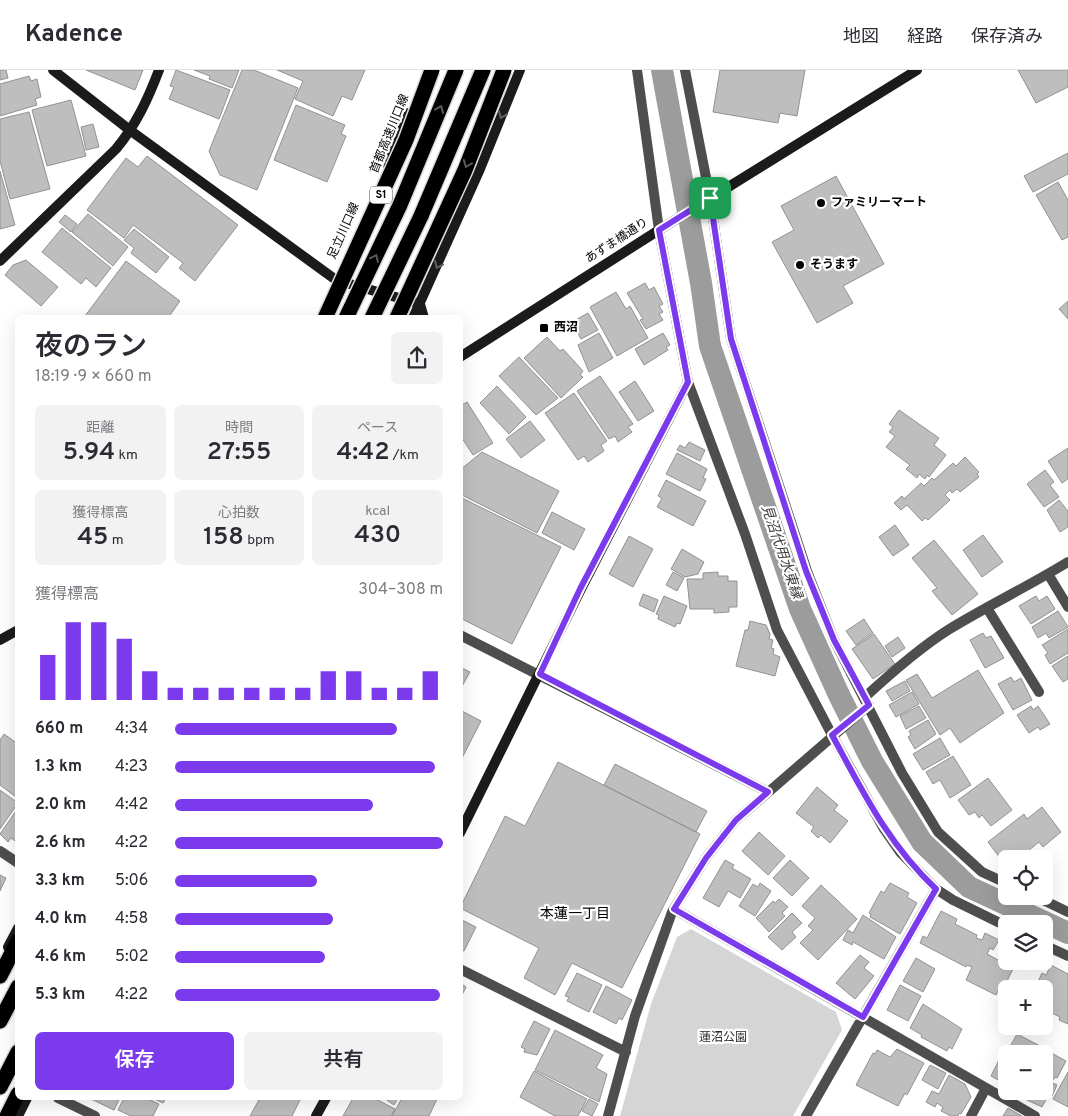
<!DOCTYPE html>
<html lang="ja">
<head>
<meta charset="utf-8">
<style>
  body { margin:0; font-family:Overpass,"Noto Sans JP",sans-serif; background:#f2f2f3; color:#2b2b33; height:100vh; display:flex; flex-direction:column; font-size:19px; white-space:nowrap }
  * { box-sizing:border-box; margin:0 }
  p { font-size:16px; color:#7c7c81 }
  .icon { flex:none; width:28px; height:28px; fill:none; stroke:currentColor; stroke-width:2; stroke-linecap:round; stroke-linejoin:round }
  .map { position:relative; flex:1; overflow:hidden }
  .details { position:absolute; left:15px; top:245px; width:448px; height:785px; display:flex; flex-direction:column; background:#fff; border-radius:8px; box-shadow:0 5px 20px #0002 }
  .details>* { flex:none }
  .controls { position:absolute; left:998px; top:780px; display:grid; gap:10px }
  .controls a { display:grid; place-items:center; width:55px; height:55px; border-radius:8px; background:#fff; box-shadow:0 5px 20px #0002; font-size:25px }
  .pin { position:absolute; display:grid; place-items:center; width:42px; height:42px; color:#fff; margin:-21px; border-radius:10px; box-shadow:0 2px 8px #0006 }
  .round { display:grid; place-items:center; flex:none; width:52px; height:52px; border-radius:8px; background:#f2f2f3 }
  .headline { display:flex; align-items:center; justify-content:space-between; height:85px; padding:0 20px }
  h1 { font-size:28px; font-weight:600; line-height:38px }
  .metrics { display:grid; grid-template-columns:repeat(3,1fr); gap:8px; height:85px; padding:5px 20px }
  .metrics div { display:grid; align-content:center; border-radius:8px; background:#f2f2f3; text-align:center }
  .metrics b { font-size:25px; font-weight:600 }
  .metrics small { font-size:14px; font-weight:400 }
  .metrics p { font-size:14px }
  .chart { height:140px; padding:10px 20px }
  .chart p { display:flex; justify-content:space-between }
  .chart svg { width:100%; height:90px; margin-top:5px; stroke:#7c3aed; stroke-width:6 }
  .action { display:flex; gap:10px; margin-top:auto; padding:10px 20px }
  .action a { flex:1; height:58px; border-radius:8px; background:#7c3aed; color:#fff; font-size:20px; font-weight:600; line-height:58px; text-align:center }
  .action a+a { background:#f2f2f3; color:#2b2b33 }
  ul { padding:0 20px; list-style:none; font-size:16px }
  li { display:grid; grid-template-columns:80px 60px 1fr; align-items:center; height:38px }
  li i { height:12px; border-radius:6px; background:#7c3aed }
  header { display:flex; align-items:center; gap:30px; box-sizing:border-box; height:70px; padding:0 25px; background:#fff; border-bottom:1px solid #e1e1e2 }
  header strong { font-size:24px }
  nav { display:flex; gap:28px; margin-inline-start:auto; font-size:18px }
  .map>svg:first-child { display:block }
</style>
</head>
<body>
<header>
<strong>Kadence</strong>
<nav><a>地図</a><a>経路</a><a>保存済み</a></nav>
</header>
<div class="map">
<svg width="1068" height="1046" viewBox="0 0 1068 1046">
  <rect width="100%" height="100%" fill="#fff"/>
  <path fill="#d5d5d5" d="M691,859L836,942L842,960L793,1046H620L651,934L677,867Z"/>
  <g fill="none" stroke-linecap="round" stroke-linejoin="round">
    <path stroke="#9c9c9c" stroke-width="22" d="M662,0L701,213L710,276L800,539L839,625L872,691L922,772L969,817L1068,863"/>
  </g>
  <path fill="#bebebe" stroke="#929292" d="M0,0H6L8,8L0,10Z
    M86,0H143L135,20Z
    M176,0L230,20L219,49L169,29L174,17L170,16Z
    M194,0H239L232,18L209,9L210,6Z
    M242,0H254L298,18L257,120L220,105L209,81Z
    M277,0H365L352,30L342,26L333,46L295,29L303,11Z
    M720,0H805L797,46L780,43L778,53L713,42Z
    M1018,0H1068V17L1036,33Z
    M29,6L31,11L37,9L41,27L35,29L37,35L0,46V14Z
    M71,30L86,86L47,96L32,40Z
    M296,35L345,55L341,64L346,66L327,112L274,90Z
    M29,42L50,119L10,129L0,91V49Z
    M93,54L99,77L86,80L81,57Z
    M1068,83V104L1033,122L1024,106Z
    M147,86L238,155L195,211L179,198L183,193L133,155L124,168L87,140L126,88L138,97Z
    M0,101L15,155L0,159Z
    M836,106L884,194L843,216L853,233L817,253L772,172L794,160L781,136Z
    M1058,112L1068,130V167L1062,170L1036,125Z
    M88,144L128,177L113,196L72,162Z
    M65,145L77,154L71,162L59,152Z
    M62,158L111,198L96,217L86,208L81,214L42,182Z
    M134,159L169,187L156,203L131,183L134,178L124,170Z
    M26,190L58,217L41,236L5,205L13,195Z
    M126,191L180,231L168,248H87L85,246Z
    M645,213L649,220L654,217L663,234L659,236L663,242L659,244L663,250L646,259L640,250L643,249L627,223Z
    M616,222L626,239L630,236L648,268L617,286L590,237Z
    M1068,231V249L1059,239Z
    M588,243L598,260L581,269L572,252Z
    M599,263L613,288L589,302L578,275Z
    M663,263L670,275L666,277L668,280L644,295L635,279Z
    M547,267L560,281L563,279L583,301L580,305L583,307L561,328L524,288Z
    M519,287L558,328L536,345L499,306Z
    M600,306L633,354L628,357L632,362L618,372L615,366L609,369L577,321Z
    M635,311L654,341L638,351L619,322Z
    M497,316L526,347L509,364L480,333Z
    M574,323L607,371L601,375L604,381L588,392L584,386L578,390L545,343Z
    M467,332L493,373L473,385L460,365V336Z
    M899,340L939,368L934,375L946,385L929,407L927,405L925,409L919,404L917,408L906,399L910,395L886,377L895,366L889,362L893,357L889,354Z
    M530,351L545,370L521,388L506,369Z
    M689,372L705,380L700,391L677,380L680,375L685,378Z
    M1068,378V409L1062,413L1048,391Z
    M482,382L559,421L537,463L460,424V400Z
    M677,383L707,399L703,408L706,409L700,421L666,404Z
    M965,387L979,402L977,404L979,407L960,422L957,419L952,423L950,420L945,425L950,430L928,450L925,448L922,451L907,435L901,440L894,433L902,426L904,429L921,413L924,416L932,408L934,410L953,393L956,396Z
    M1045,400L1054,412L1050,415L1059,427L1044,437L1027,414Z
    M666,410L706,431L693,456L657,437L662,428L658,426Z
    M460,427L561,477L512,574L460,548Z
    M1059,430L1068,441V457L1060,462L1047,440Z
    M552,442L585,459L574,480L542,463Z
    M895,455L909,475L893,486L879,467Z
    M983,465L1003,492L982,507L963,480Z
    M629,466L653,479L633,517L609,504Z
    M934,470L978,524L952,545L932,521L937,518L912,488Z
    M682,479L704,492L698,504L685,507L671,499Z
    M673,502L684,508L677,521L666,515Z
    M718,502V506H728V511H737V537H729V542L714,543V539H690L687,509H703V503Z
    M643,524L658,530L654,542L639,535Z
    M664,526L687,536L680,554L677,553L675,557L658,549L659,545L656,544Z
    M1036,526L1039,531L1047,526L1055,539L1031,554L1019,536Z
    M1058,541L1068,557L1049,568L1046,563L1038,568L1032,557Z
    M864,549L873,563L856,575L846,561Z
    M750,551L766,555L770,564L769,569L773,570L771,578L774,579L773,584L780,587L775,606L736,596L745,560H748Z
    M1068,559V583L1050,594L1045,585L1048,583L1042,575Z
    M983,563L986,568L991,566L1004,588L985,598L970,570Z
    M874,564L895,594L873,609L852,579Z
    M898,567L905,578L892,587L885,576Z
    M1068,586V609L1063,612L1052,596Z
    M460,597L470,602L460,620Z
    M978,600L1004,643L960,673L950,658L940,665L906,610L917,604L932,628Z
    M1011,607L1014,612L1021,608L1032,630L1013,640L998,614Z
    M905,611L910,621L892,631L886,621Z
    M912,622L919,634L896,647L889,635Z
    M919,636L926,648L906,659L900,646Z
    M1031,636L1033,640L1038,636L1050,654L1040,660L1038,657L1029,663L1017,645Z
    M460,640L481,651L460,692Z
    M928,650L936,664L915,679L908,667L911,665L909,661Z
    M4,664L18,674L16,727L0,715V670Z
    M940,668L950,685L923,700L913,684Z
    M953,686L971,715L950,728L940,710L933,714L926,702Z
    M558,692L700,764L622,918L572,893L555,925L524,908L539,878L460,838L505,746L525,756Z
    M615,694L707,741L696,762L604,715Z
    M988,708L1012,740L991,756L982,745L979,748L975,742L969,745L958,730Z
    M817,717L838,735L834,740L848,751L830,773L821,765L818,768L811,761L814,757L796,743Z
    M0,720L18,733L0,759Z
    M1042,737L1061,762L1043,777L1039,772L1018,789H1006V796L988,772L1024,744L1027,749Z
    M18,738V773L11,768L8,772L0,764Z
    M759,762L785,786L768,805L742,781Z
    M725,790L734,795L732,798L751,809L740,828L728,821L719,837L703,828Z
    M790,790L809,808L792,826L773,808Z
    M0,805L6,808L0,821Z
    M760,813L771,821L755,846L739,836L753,814L758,817Z
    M890,813L909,823L907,827L917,833L900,864L870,847L871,844L869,843L881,821L884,823Z
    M821,815L857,849L818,890L800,873L813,860L808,856L815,848L802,836Z
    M779,829L788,837L782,843L785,846L769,862L756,848L773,831L775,833Z
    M941,841L957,849L955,854L977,865L976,868L982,870L985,863L999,870L993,880L990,878L987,884L1000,891L1002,887L1015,895L1005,915L1002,913L996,925L966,910L972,897L967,895L966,897L920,873L923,866L927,868Z
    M792,843L802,853L792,862L796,867L782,880L768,867Z
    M863,845L896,867L884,889L853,872L852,875L843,870L848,860L853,863Z
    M460,849L476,857L464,881L460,879Z
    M860,885L869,892L864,898L874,906L855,929L836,913Z
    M916,888L935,899L923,922L903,911Z
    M1051,895L1068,904V954L1059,950L1060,947L1044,939V919H1039L1040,916L1037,914L1042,903L1046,905Z
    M577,903L602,915L589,942L567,931L569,927L565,926Z
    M460,913L466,917L460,929Z
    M900,915L921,926L908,951L887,940Z
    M606,916L632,930L622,950L619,948L616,954L593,942Z
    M923,934L962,959L952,979L949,977L947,981L921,967L922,965L910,958Z
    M534,951L550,959L537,985L524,982L525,979L521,977Z
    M555,960L603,985L596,998L607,1004L599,1032L535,1000Z
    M1017,964L1044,978L1041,984L1007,982Z
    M897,979L924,993L907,1025L905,1023L898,1036L856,1015L873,983L875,984L877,980L890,987Z
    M1046,980L1066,991L1057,1008L1055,1007L1053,1010L1044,1005L1043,984Z
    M1006,987V1009L1004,1013L991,1006L1000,988L1004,991Z
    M930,995L946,1003L938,1019L922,1010Z
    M534,1001L587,1029L578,1046H555L520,1027Z
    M1068,1002V1037L1053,1029Z
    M949,1005L965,1014L971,1027L961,1044L959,1043L958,1046H951L941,1041L943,1037L937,1033L935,1037L926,1032L932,1021L939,1024Z
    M1044,1009L1057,1015L1052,1026L1049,1024L1042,1037L1027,1030L1031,1021H1044Z
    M89,1028H120L114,1040Z
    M124,1028H146L159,1034L153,1046H131L118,1040Z
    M152,1028H166L163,1033Z
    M260,1028H301L292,1046H250Z
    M353,1028H374L395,1039L391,1046H343Z
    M384,1028H398L394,1035Z
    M402,1028H433L437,1029L429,1046H392Z
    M589,1029L598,1034L592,1046L582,1041Z
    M1008,1038L1022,1046H1003Z"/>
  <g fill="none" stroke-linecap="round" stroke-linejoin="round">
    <defs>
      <path id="highway" d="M421,146L483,0
        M0,906L18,871
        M0,951L18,917
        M0,1017L18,982
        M7,1046L18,1024"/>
    </defs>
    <use href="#highway" stroke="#dbdbdb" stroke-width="18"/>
    <path stroke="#4e4e4e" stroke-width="10" d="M987,538L1039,622"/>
    <path stroke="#4e4e4e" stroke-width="10" d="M637,0L659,160L688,312L745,464L777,560L832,665L884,759L900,782L936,819L953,830L1006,856
      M685,0L710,128L731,269L807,501L834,570L902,703L938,762L982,802L1006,813
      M1048,504L1068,537
      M460,565L768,722
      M865,627C891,603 918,579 948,560C987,536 1029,516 1068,492
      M0,781L18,793
      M1035,826L1068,842
      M674,839L1035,1046
      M1044,875L1068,886
      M460,899L626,982
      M58,1028L95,1046
      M608,1046L635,946L672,842L706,788L736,750L869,635
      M806,1046L936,819
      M971,1046L986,1018"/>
    <path stroke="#1b1b1b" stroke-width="10" d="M53,0L131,61L336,210L420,234L424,248
      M387,94L409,43
      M0,191L116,79C136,55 148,29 159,0
      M413,248L480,99L520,0
      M460,287L659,160L917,0
      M0,570L18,560
      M460,763L581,519L688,312
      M8,877L18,858
      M18,1046L27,1028
      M316,1046L326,1028"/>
    <use href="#highway" stroke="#000" stroke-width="15"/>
    <defs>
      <path id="highway-bridge" d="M325,248L406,70L432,0
        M346,248L400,135L456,0
        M372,248L421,146
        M397,248L465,100L504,0"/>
    </defs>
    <use href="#highway-bridge" stroke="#dbdbdb" stroke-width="18" stroke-linecap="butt"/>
    <use href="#highway-bridge" stroke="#000" stroke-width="15"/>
  </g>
  <defs><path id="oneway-chevron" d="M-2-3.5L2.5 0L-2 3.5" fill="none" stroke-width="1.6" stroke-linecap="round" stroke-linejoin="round" transform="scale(1.25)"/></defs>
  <g stroke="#595959">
    <use href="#oneway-chevron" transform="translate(440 39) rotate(-67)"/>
    <use href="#oneway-chevron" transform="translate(467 94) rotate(112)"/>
    <use href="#oneway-chevron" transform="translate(375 188) rotate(-65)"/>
  </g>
  <g stroke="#5f5f5f">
    <use href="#oneway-chevron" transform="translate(502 45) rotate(112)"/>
    <use href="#oneway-chevron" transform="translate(438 195) rotate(115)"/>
  </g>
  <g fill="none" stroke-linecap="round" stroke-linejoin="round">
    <defs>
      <path id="route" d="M710,128L731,269L806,501L834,570L869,635L832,665C863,722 888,774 936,819L863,947L674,839L706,788L736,750L768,722L540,604L580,519L688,312L659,160Z"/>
    </defs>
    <use href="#route" stroke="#fff" stroke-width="10"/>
    <use href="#route" stroke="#7c3aed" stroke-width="6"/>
  </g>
  <g fill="#000" stroke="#fff" stroke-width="2">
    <circle cx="821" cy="133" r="5"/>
    <circle cx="800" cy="195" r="5"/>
    <rect x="539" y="253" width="10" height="10" rx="2.5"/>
  </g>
  <g text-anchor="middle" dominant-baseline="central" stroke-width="4.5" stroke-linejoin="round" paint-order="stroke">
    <rect fill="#fff" stroke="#4c4c4c" stroke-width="1" x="370" y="116.5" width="22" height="17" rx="4"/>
    <g font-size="11" font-weight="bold" fill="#000">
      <text x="381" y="125">S1</text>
    </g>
    <g font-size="12" fill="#000" stroke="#fff">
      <text transform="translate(390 64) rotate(-68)">首都高速川口線</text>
      <text transform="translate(344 161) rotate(-66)">足立川口線</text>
      <text transform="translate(617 171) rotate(-33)">あずま橋通り</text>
    </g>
    <g font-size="12" font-weight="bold" fill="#000" stroke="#fff" text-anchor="start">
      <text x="831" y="133">ファミリーマート</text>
      <text x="810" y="195">そうます</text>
      <text x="554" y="258">西沼</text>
    </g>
    <g font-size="12" fill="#2c2c2c" stroke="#fff">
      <text x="723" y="968">蓮沼公園</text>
    </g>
    <g font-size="14" font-style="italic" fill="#3d3d3d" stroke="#fff">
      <text transform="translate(781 482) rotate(71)">見沼代用水東縁</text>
    </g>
    <g font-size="14" fill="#000" stroke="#fff">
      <text x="575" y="844">本蓮一丁目</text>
    </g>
  </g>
</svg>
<div class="controls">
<a><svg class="icon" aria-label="locate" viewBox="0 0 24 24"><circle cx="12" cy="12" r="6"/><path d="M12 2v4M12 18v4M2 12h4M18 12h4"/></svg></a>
<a><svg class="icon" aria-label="layers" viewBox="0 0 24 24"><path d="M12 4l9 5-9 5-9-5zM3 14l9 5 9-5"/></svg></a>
<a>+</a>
<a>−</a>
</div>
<div class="pin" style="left:710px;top:128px;background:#1e9e55"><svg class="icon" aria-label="arrive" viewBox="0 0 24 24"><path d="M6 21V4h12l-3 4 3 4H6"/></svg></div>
<section class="details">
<div class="headline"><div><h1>夜のラン</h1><p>18:19 · 9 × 660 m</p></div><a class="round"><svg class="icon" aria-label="share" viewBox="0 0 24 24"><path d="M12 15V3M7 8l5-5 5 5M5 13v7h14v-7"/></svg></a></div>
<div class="metrics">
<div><p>距離</p><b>5.94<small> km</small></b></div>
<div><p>時間</p><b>27:55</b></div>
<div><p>ペース</p><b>4:42<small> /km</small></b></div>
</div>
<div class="metrics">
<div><p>獲得標高</p><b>45<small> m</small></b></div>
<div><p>心拍数</p><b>158<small> bpm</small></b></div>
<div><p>kcal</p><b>430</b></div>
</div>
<div class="chart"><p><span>獲得標高</span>304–308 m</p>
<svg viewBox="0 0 160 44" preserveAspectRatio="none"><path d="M5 44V22M15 44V6M25 44V6M35 44V14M45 44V30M55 44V38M65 44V38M75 44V38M85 44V38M95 44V38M105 44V38M115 44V30M125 44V30M135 44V38M145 44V38M155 44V30"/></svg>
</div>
<ul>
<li><b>660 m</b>4:34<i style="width:83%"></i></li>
<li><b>1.3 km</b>4:23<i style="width:97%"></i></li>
<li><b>2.0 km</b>4:42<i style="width:74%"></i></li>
<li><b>2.6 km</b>4:22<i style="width:100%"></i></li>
<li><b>3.3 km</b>5:06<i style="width:53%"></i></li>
<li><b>4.0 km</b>4:58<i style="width:59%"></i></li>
<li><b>4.6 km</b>5:02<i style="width:56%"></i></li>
<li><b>5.3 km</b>4:22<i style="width:99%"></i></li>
</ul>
<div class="action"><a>保存</a><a>共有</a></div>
</section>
</div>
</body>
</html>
